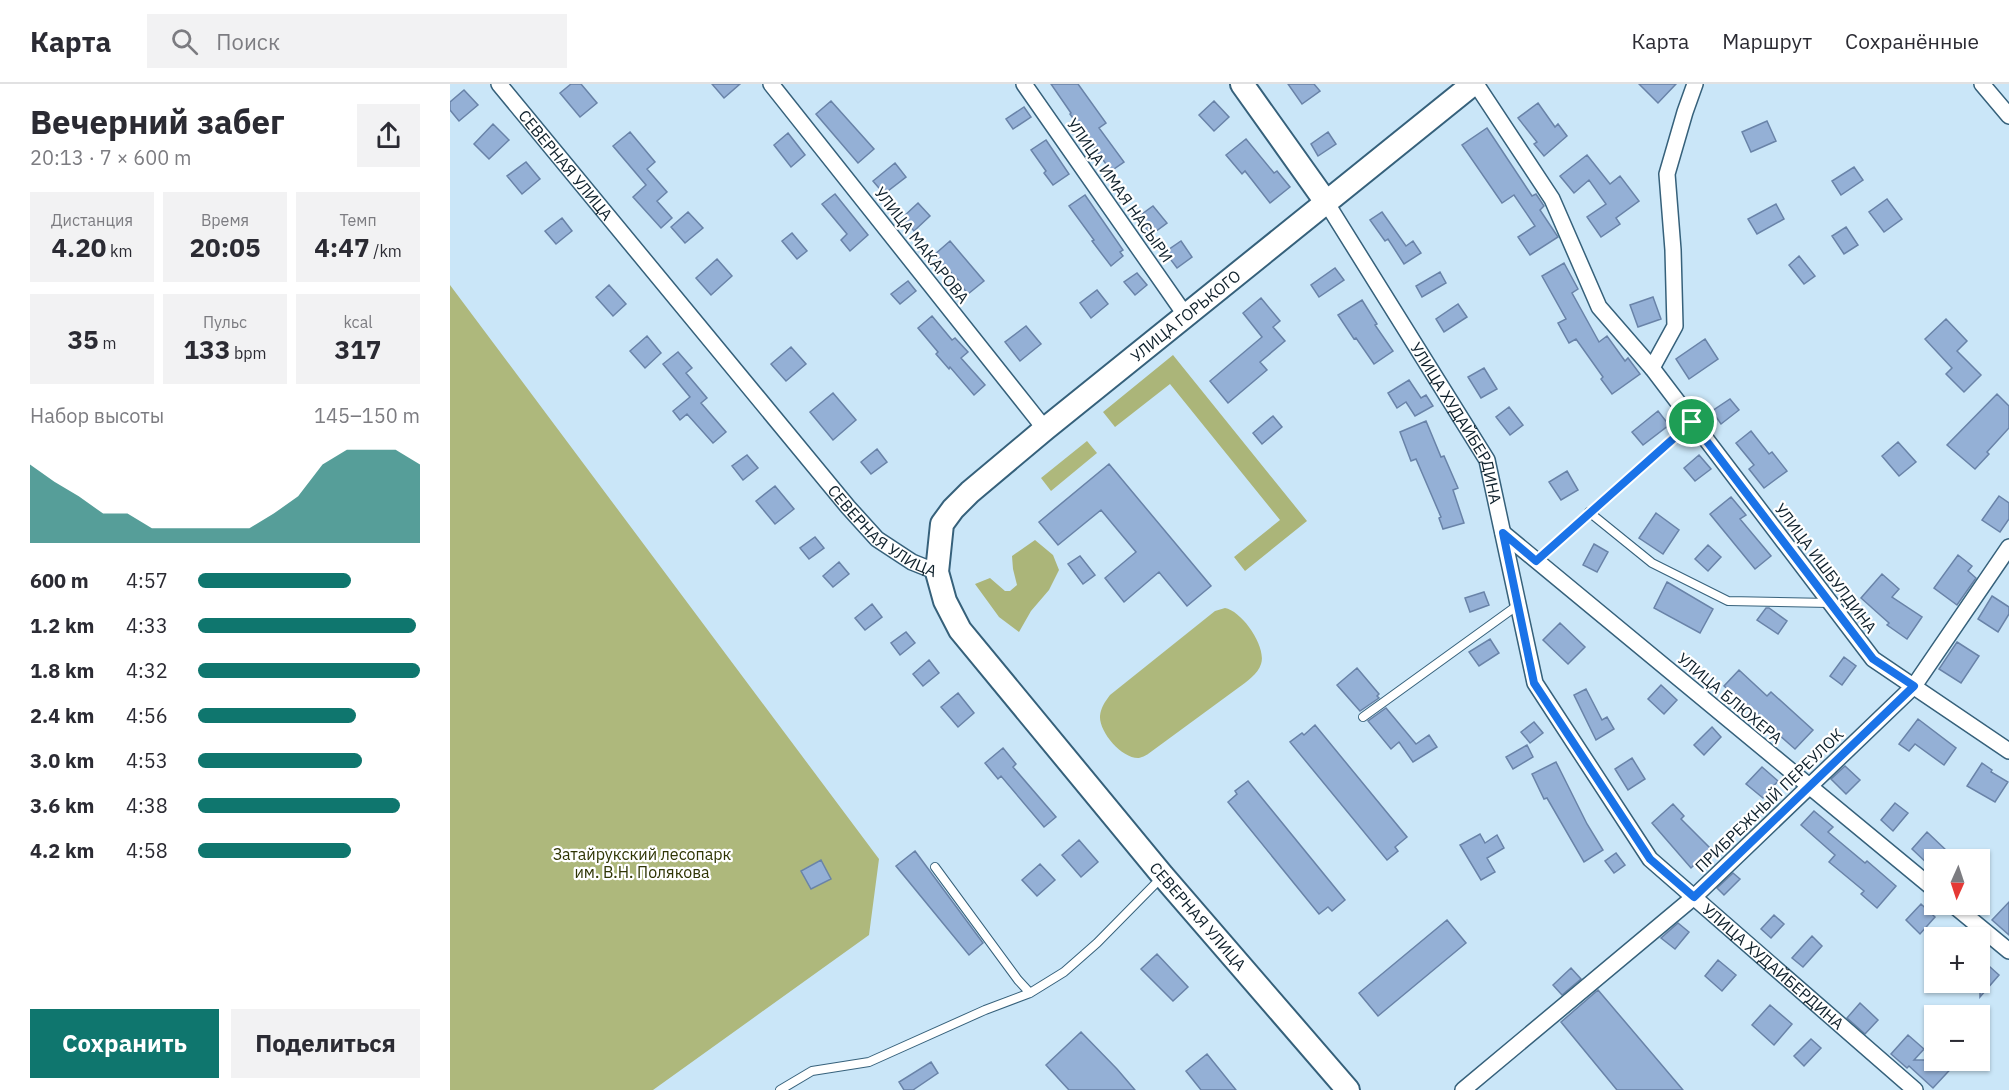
<!DOCTYPE html>
<html lang="ru">
<head>
<meta charset="utf-8">
<style>
  body { margin:0; font-family:"IBM Plex Sans",sans-serif; background:#f2f2f3; color:#2b2b33; height:100vh; display:flex; flex-direction:column; font-size:22px; white-space:nowrap }
  * { box-sizing:border-box; margin:0 }
  p { font-size:20px; color:#7c7c81 }
  .icon { flex:none; width:33px; height:33px; fill:none; stroke:currentColor; stroke-width:2; stroke-linecap:round; stroke-linejoin:round }
  .map { position:relative; flex:1; overflow:hidden }
  .side { display:flex; flex-direction:column; background:#fff; width:450px }
  .side>* { flex:none }
  .needle { width:39px; rotate:183deg }
  .fabs { position:absolute; left:1474px; top:765px; display:grid; gap:12px }
  .fabs a { display:grid; place-items:center; width:66px; height:66px; border-radius:0px; background:#fff; box-shadow:0 2px 4px #0004; font-size:30px }
  .pin { position:absolute; display:grid; place-items:center; width:51px; height:51px; color:#fff; margin:-26px; border:3px solid #fff; border-radius:50%; box-shadow:0 2px 6px #0007 }
  .round { display:grid; place-items:center; flex:none; width:63px; height:63px; border-radius:0px; background:#f2f2f3 }
  .summary { display:flex; align-items:center; justify-content:space-between; height:102px; padding:0 30px }
  h1 { font-size:33px; font-weight:700; line-height:45px }
  .metrics { display:grid; grid-template-columns:repeat(3,1fr); gap:9px; height:102px; padding:6px 30px }
  .metrics div { display:grid; align-content:center; border-radius:0px; background:#f2f2f3; text-align:center }
  .metrics b { font-size:26px; font-weight:700 }
  .metrics small { font-size:16px; font-weight:400 }
  .metrics p { font-size:16px }
  .chart { height:168px; padding:12px 30px }
  .chart p { display:flex; justify-content:space-between }
  .chart svg { width:100%; height:108px; margin-top:6px; fill:#0f766e; opacity:.7 }
  .primary-button { display:flex; gap:12px; margin-top:auto; padding:12px 30px }
  .primary-button a { flex:1; height:69px; border-radius:0px; background:#0f766e; color:#fff; font-size:24px; font-weight:700; line-height:69px; text-align:center }
  .primary-button a+a { background:#f2f2f3; color:#2b2b33 }
  ul { padding:0 30px; list-style:none; font-size:20px }
  li { display:grid; grid-template-columns:96px 72px 1fr; align-items:center; height:45px }
  li i { height:15px; border-radius:8px; background:#0f766e }
  header { display:flex; align-items:center; gap:36px; box-sizing:border-box; height:84px; padding:0 30px; background:#fff; border-bottom:2px solid #e1e1e2 }
  header strong { font-size:28px }
  nav { display:flex; gap:33px; margin-inline-start:auto; font-size:21px }
  .search { width:420px; height:54px; background:#f2f2f3; display:flex; align-items:center; gap:15px; box-sizing:border-box; padding:0 21px; border-radius:0px; color:#7c7c81; font-size:22px }
  main { display:flex; flex:1; min-height:0 }
  .map>svg:first-child { display:block }
</style>
</head>
<body>
<header>
<strong>Карта</strong>
<div class="search"><svg class="icon" aria-label="search" viewBox="0 0 24 24"><circle cx="10" cy="10" r="6"/><path d="M15 15l6 6"/></svg>Поиск</div>
<nav><a>Карта</a><a>Маршрут</a><a>Сохранённые</a></nav>
</header>
<main>
<section class="side">
<div class="summary"><div><h1>Вечерний забег</h1><p>20:13 · 7 × 600 m</p></div><a class="round"><svg class="icon" aria-label="share" viewBox="0 0 24 24"><path d="M12 15V3M7 8l5-5 5 5M5 13v7h14v-7"/></svg></a></div>
<div class="metrics">
<div><p>Дистанция</p><b>4.20<small> km</small></b></div>
<div><p>Время</p><b>20:05</b></div>
<div><p>Темп</p><b>4:47<small> /km</small></b></div>
</div>
<div class="metrics">
<div><b>35<small> m</small></b></div>
<div><p>Пульс</p><b>133<small> bpm</small></b></div>
<div><p>kcal</p><b>317</b></div>
</div>
<div class="chart"><p><span>Набор высоты</span>145–150 m</p>
<svg viewBox="0 0 160 44" preserveAspectRatio="none"><path d="M0 44V12L10 19L20 25L30 32L40 32L50 38L60 38L70 38L80 38L90 38L100 32L110 25L120 12L130 6L140 6L150 6L160 12V44z"/></svg>
</div>
<ul>
<li><b>600 m</b>4:57<i style="width:69%"></i></li>
<li><b>1.2 km</b>4:33<i style="width:98%"></i></li>
<li><b>1.8 km</b>4:32<i style="width:100%"></i></li>
<li><b>2.4 km</b>4:56<i style="width:71%"></i></li>
<li><b>3.0 km</b>4:53<i style="width:74%"></i></li>
<li><b>3.6 km</b>4:38<i style="width:91%"></i></li>
<li><b>4.2 km</b>4:58<i style="width:69%"></i></li>
</ul>
<div class="primary-button"><a>Сохранить</a><a>Поделиться</a></div>
</section>
<div class="map">
<svg width="1559" height="1006" viewBox="0 0 1559 1006">
  <rect width="100%" height="100%" fill="#cae6f8"/>
  <path fill="#aeb87c" d="M0,201L429,775L419,851L203,1006H0Z
    M637,357L647,369L601,407L591,394Z
    M775,524C792,527 817,563 811,580C808,590 796,598 788,604L698,670C697,671 690,674 689,674C672,675 649,648 650,632C651,623 655,618 660,611L765,527Z"/>
  <path fill="#abb579" d="M723,271L857,437L795,487L784,473L830,436L720,300L665,343L653,328Z
    M585,456L603,471L609,486L599,506L581,527L569,548L549,533L525,500L540,494L555,507H560L567,501L563,485L562,472Z"/>
  <path fill="#94b0d6" stroke="#6983a8" stroke-width="1.5" d="M121,0H131L147,19L130,33L110,9Z
    M262,0H290L274,14Z
    M601,0H628L656,39L649,44L674,78L661,87L620,30L621,29Z
    M838,0H864L870,7L852,20Z
    M1189,0H1226L1208,19Z
    M14,6L28,21L9,37L0,26V18Z
    M381,17L424,65L408,79L366,30Z
    M764,17L779,33L764,47L749,31Z
    M1088,19L1105,43L1108,40L1117,52L1094,72L1084,60L1087,58L1068,34Z
    M574,23L581,33L563,45L556,35Z
    M1317,37L1326,57L1301,68L1292,48Z
    M43,40L59,56L39,75L24,60Z
    M1037,44L1082,112L1086,110L1094,122L1090,126L1108,153L1080,171L1068,153L1085,142L1064,111L1052,119L1012,61Z
    M180,48L205,78L197,85L217,108L207,117L222,134L211,144L183,113L196,101L163,62Z
    M878,48L886,60L868,72L861,60Z
    M338,49L355,71L341,83L324,61Z
    M796,55L824,89L827,87L840,103L820,119L795,87L792,90L776,71Z
    M596,56L619,90L603,101L594,89L596,87L581,66Z
    M1137,71L1160,100L1170,92L1189,117L1166,134L1170,140L1151,153L1137,133L1156,120L1139,96L1124,109L1110,92Z
    M76,78L90,95L72,110L57,92Z
    M445,79L456,93L434,110L423,97Z
    M1404,83L1413,96L1391,111L1382,97Z
    M385,110L418,151L400,167L391,156L397,150L372,120Z
    M635,111L673,166L670,168L673,172L661,182L642,157L644,156L619,122Z
    M1437,115L1452,135L1434,148L1419,128Z
    M468,119L480,132L464,147L452,134Z
    M1326,120L1334,135L1307,150L1298,135Z
    M703,122L717,139L701,151L688,133Z
    M238,128L253,144L235,159L221,143Z
    M932,128L956,162L963,157L971,169L954,180L938,155L935,157L920,136Z
    M112,134L122,147L106,160L95,147Z
    M1396,143L1408,161L1394,170L1382,152Z
    M342,149L357,167L347,175L332,157Z
    M500,157L534,197L518,210L509,199L510,198L484,171Z
    M731,157L742,173L727,184L715,168Z
    M1349,172L1365,192L1354,200L1339,181Z
    M267,175L282,192L261,211L246,194Z
    M1114,179L1128,205L1122,209L1149,258L1157,252L1175,277L1178,274L1190,290L1162,310L1151,295L1153,293L1126,255L1119,259L1108,239L1116,235L1092,192Z
    M885,184L894,196L869,213L861,201Z
    M990,188L996,199L972,213L966,202Z
    M687,189L697,201L685,211L674,198Z
    M458,197L466,207L450,220L441,210Z
    M159,201L176,220L163,232L146,213Z
    M647,206L658,220L641,234L630,219Z
    M1203,213L1211,235L1188,243L1180,221Z
    M811,214L830,237L823,243L835,257L810,278L817,286L778,319L760,297L812,253L793,229Z
    M912,216L927,240L925,241L943,267L924,280L906,254L904,255L888,231Z
    M1008,220L1017,233L994,248L986,235Z
    M482,232L502,256L505,254L518,268L511,274L535,301L524,311L500,283L499,285L486,270L488,268L468,244Z
    M1496,235L1517,257L1507,267L1531,291L1514,308L1496,290L1502,284L1475,255Z
    M576,242L591,260L570,277L555,258Z
    M197,252L211,269L195,284L180,267Z
    M1255,255L1268,275L1239,295L1226,275Z
    M341,263L356,280L336,297L321,280Z
    M228,268L242,284L236,289L257,314L251,319L276,348L263,359L237,330L230,336L223,327L240,313L213,280Z
    M1034,284L1047,305L1031,314L1018,293Z
    M959,296L971,314L976,311L983,322L965,332L956,318L947,324L938,309Z
    M383,309L406,336L383,356L360,328Z
    M1547,310L1559,322V344L1537,368L1539,370L1525,385L1497,361Z
    M1280,315L1289,326L1271,340L1262,327Z
    M1059,323L1073,341L1060,351L1046,333Z
    M1208,327L1219,341L1193,361L1182,348Z
    M823,332L832,343L812,360L803,349Z
    M976,337L991,373L994,372L1008,404L1003,406L1014,439L993,445L989,434L991,433L966,375L961,377L950,348Z
    M1301,347L1319,370L1322,368L1337,387L1314,404L1299,385L1304,381L1286,359Z
    M1448,358L1466,378L1449,392L1432,372Z
    M427,365L437,378L421,390L411,378Z
    M297,371L308,384L293,396L282,382Z
    M1249,371L1261,385L1245,397L1234,384Z
    M659,380L761,502L737,522L709,488L674,518L655,494L686,468L651,426L608,461L589,438Z
    M1117,387L1128,406L1111,416L1099,398Z
    M325,402L344,425L325,440L306,417Z
    M1549,412L1559,419V435L1550,448L1532,436Z
    M1281,413L1296,431L1290,435L1321,472L1305,485L1260,430Z
    M1206,429L1229,446L1213,470L1189,454Z
    M365,453L374,464L359,475L350,464Z
    M1144,460L1158,468L1147,488L1133,481Z
    M1258,461L1271,473L1258,487L1245,475Z
    M1508,471L1522,482L1518,487L1526,494L1507,521L1484,504Z
    M630,472L645,491L633,500L618,480Z
    M389,478L399,490L383,503L373,492Z
    M1432,490L1449,505L1442,513L1472,533L1457,555L1437,541L1439,539L1411,514Z
    M1217,498L1263,525L1250,549L1204,524Z
    M1034,508L1039,521L1020,528L1015,514Z
    M1542,512L1559,523V530L1548,548L1528,535Z
    M422,520L432,533L415,546L405,534Z
    M1316,524H1319L1337,537L1328,550L1307,536Z
    M1110,539L1135,563L1118,580L1093,556Z
    M456,548L465,559L450,571L441,559Z
    M1040,555L1049,569L1029,582L1019,568Z
    M1507,558L1529,572L1511,599L1489,585Z
    M1394,573L1406,582L1392,601L1380,592Z
    M479,576L489,589L473,602L463,590Z
    M907,584L929,610L927,612L929,614L910,627L887,601Z
    M1289,586L1317,612L1321,608L1363,646L1345,665L1274,602Z
    M1211,601L1227,616L1214,630L1198,615Z
    M1136,605L1152,636L1157,633L1164,645L1146,656L1124,611Z
    M508,609L524,629L508,643L491,623Z
    M936,624L966,660L979,651L987,663L963,678L949,658L941,665L918,637Z
    M1468,635L1506,664L1494,681L1465,660L1459,667L1449,660Z
    M1084,638L1093,649L1080,659L1071,648Z
    M865,641L957,753L945,763L948,767L937,776L840,658L852,649L854,651Z
    M1262,643L1271,653L1254,671L1244,661Z
    M1077,661L1083,673L1063,685L1056,673Z
    M553,664L566,680L563,683L606,733L594,743L551,692L548,695L535,679Z
    M1182,674L1195,695L1178,706L1165,685Z
    M1106,678L1137,740L1153,766L1134,778L1097,714L1094,715L1082,690Z
    M1532,679L1542,686L1541,688L1558,698L1545,718L1517,702Z
    M1395,682L1410,696L1396,710L1381,695Z
    M1312,683L1328,697L1313,714L1296,700Z
    M798,697L895,816L882,827L878,823L869,830L778,718L787,710L785,707Z
    M1445,719L1458,729L1443,747L1431,736Z
    M1223,720L1234,732L1231,735L1261,765L1241,784L1202,739Z
    M1364,727L1383,743L1378,748L1415,779L1417,777L1446,802L1427,824L1411,810L1414,807L1379,778L1385,771L1351,741Z
    M1477,748L1497,767L1489,776H1485V779L1481,783L1462,765Z
    M1030,750L1035,759L1047,751L1054,764L1037,774L1045,788L1031,796L1010,761Z
    M629,756L648,778L631,793L612,771Z
    M465,767L533,859L519,871L446,782Z
    M1166,769L1175,781L1164,789L1155,777Z
    M371,776L381,795L361,805L351,787Z
    M590,780L605,796L587,812L572,796Z
    M1283,789L1290,795L1274,811L1267,804Z
    M1559,818V851L1542,836Z
    M1471,820L1485,833L1470,850L1456,836Z
    M1324,831L1334,840L1321,854L1311,845Z
    M997,836L1016,859L928,932L909,909Z
    M1228,839L1239,848L1225,865L1211,854Z
    M1362,852L1372,862L1353,883L1342,874Z
    M707,870L738,903L723,917L691,885Z
    M1530,874L1549,891L1530,913Z
    M1268,876L1286,891L1272,907L1255,892Z
    M1121,884L1131,895L1112,911L1103,901Z
    M1148,906L1233,1006H1167L1111,938Z
    M1410,919L1428,936L1415,950L1397,934Z
    M1320,921L1342,940L1324,961L1302,941Z
    M631,948L667,985L685,1006H619L596,981Z
    M1458,951L1474,965L1464,976H1509L1483,1004L1459,982L1457,984L1441,970Z
    M1361,955L1371,964L1354,982L1344,972Z
    M757,970L786,1006H751L736,987Z
    M481,978L488,989L463,1006H454L449,998Z"/>
  <g fill="none" stroke-linecap="round" stroke-linejoin="round">
    <defs>
      <path id="lane" d="M1139,428L1202,479L1278,517L1380,519
        M1086,477L1242,338
        M913,633L1068,521
        M485,783L568,896L580,909
        M330,1006L362,987L419,978L535,926L580,909L614,888L647,859L712,793"/>
      <g id="street">
        <path id="s1" d="M49,0L398,423L427,455L462,478L487,488"/>
        <path d="M321,0L595,345"/>
        <path d="M574,0L736,232"/>
        <path d="M1026,0L1102,115L1149,223L1202,284L1423,575L1559,667"/>
        <path d="M1532,0L1559,32"/>
        <path id="s2" d="M876,118L1037,376L1085,599L1200,775L1465,1006"/>
        <path d="M1202,284L1225,242L1223,166L1217,90L1235,28L1245,0"/>
        <path d="M1053,449L1485,806"/>
        <path d="M1502,820L1559,867"/>
        <path d="M1013,1006L1244,813L1464,602L1559,463"/>
      </g>
      <g id="secondary">
        <path d="M792,0L876,118"/>
        <path id="s3" d="M898,1006L713,792L510,546L495,517L487,488L492,440L503,425L520,408L595,345L1023,0"/>
      </g>
    </defs>
    <use href="#lane" stroke="#36617b" stroke-width="10"/>
    <use href="#street" stroke="#36617b" stroke-width="18"/>
    <use href="#secondary" stroke="#36617b" stroke-width="26"/>
    <use href="#lane" stroke="#fff" stroke-width="8"/>
    <use href="#street" stroke="#fff" stroke-width="15"/>
    <use href="#secondary" stroke="#fff" stroke-width="22"/>
  </g>
  <g fill="none" stroke-linecap="round" stroke-linejoin="round">
    <defs>
      <path id="route" d="M1242,338L1423,575L1464,602L1244,813L1200,775L1084,599L1053,449L1086,477Z"/>
    </defs>
    <use href="#route" stroke="#fff" stroke-width="12"/>
    <use href="#route" stroke="#1a73e8" stroke-width="8"/>
  </g>
  <g text-anchor="middle" dominant-baseline="central" stroke-width="4.5" stroke-linejoin="round" paint-order="stroke">
    <g font-size="16" fill="#0f212c" stroke="#fff">
      <text stroke="none"><textPath href="#s1" startOffset="105">СЕВЕРНАЯ УЛИЦА</textPath></text>
      <text transform="translate(670 106) rotate(55)">УЛИЦА ИМАЯ НАСЫРИ</text>
      <text transform="translate(472 161) rotate(52)">УЛИЦА МАКАРОВА</text>
      <text stroke="none"><textPath href="#s3" startOffset="1034">УЛИЦА ГОРЬКОГО</textPath></text>
      <text stroke="none"><textPath href="#s2" startOffset="258">УЛИЦА ХУДАЙБЕРДИНА</textPath></text>
      <text stroke="none"><textPath href="#s1" startOffset="591">СЕВЕРНАЯ УЛИЦА</textPath></text>
      <text transform="translate(1376 484) rotate(53)">УЛИЦА ИШБУЛДИНА</text>
      <text transform="translate(1280 614) rotate(40)">УЛИЦА БЛЮХЕРА</text>
      <text transform="translate(1319 716) rotate(-44)">ПРИБРЕЖНЫЙ ПЕРЕУЛОК</text>
      <text transform="translate(748 832) rotate(49)">СЕВЕРНАЯ УЛИЦА</text>
      <text stroke="none"><textPath href="#s2" startOffset="906">УЛИЦА ХУДАЙБЕРДИНА</textPath></text>
    </g>
    <g font-size="16" fill="#2f3504" stroke="#fff">
      <text x="192" y="770">Затайрукский лесопарк<tspan x="192" dy="18">им. В.Н. Полякова</tspan></text>
    </g>
  </g>
</svg>
<div class="fabs">
<a><svg class="needle" viewBox="-14 -14 28 28"><path d="M0-13l5 13h-10z" fill="#e53935"/><path d="M0 13l5-13h-10z" fill="#7c7c81"/></svg></a>
<a>+</a>
<a>−</a>
</div>
<div class="pin" style="left:1242px;top:338px;background:#1e9e55"><svg class="icon" aria-label="arrive" viewBox="0 0 24 24"><path d="M6 21V4h12l-3 4 3 4H6"/></svg></div>
</div>
</main>
</body>
</html>
